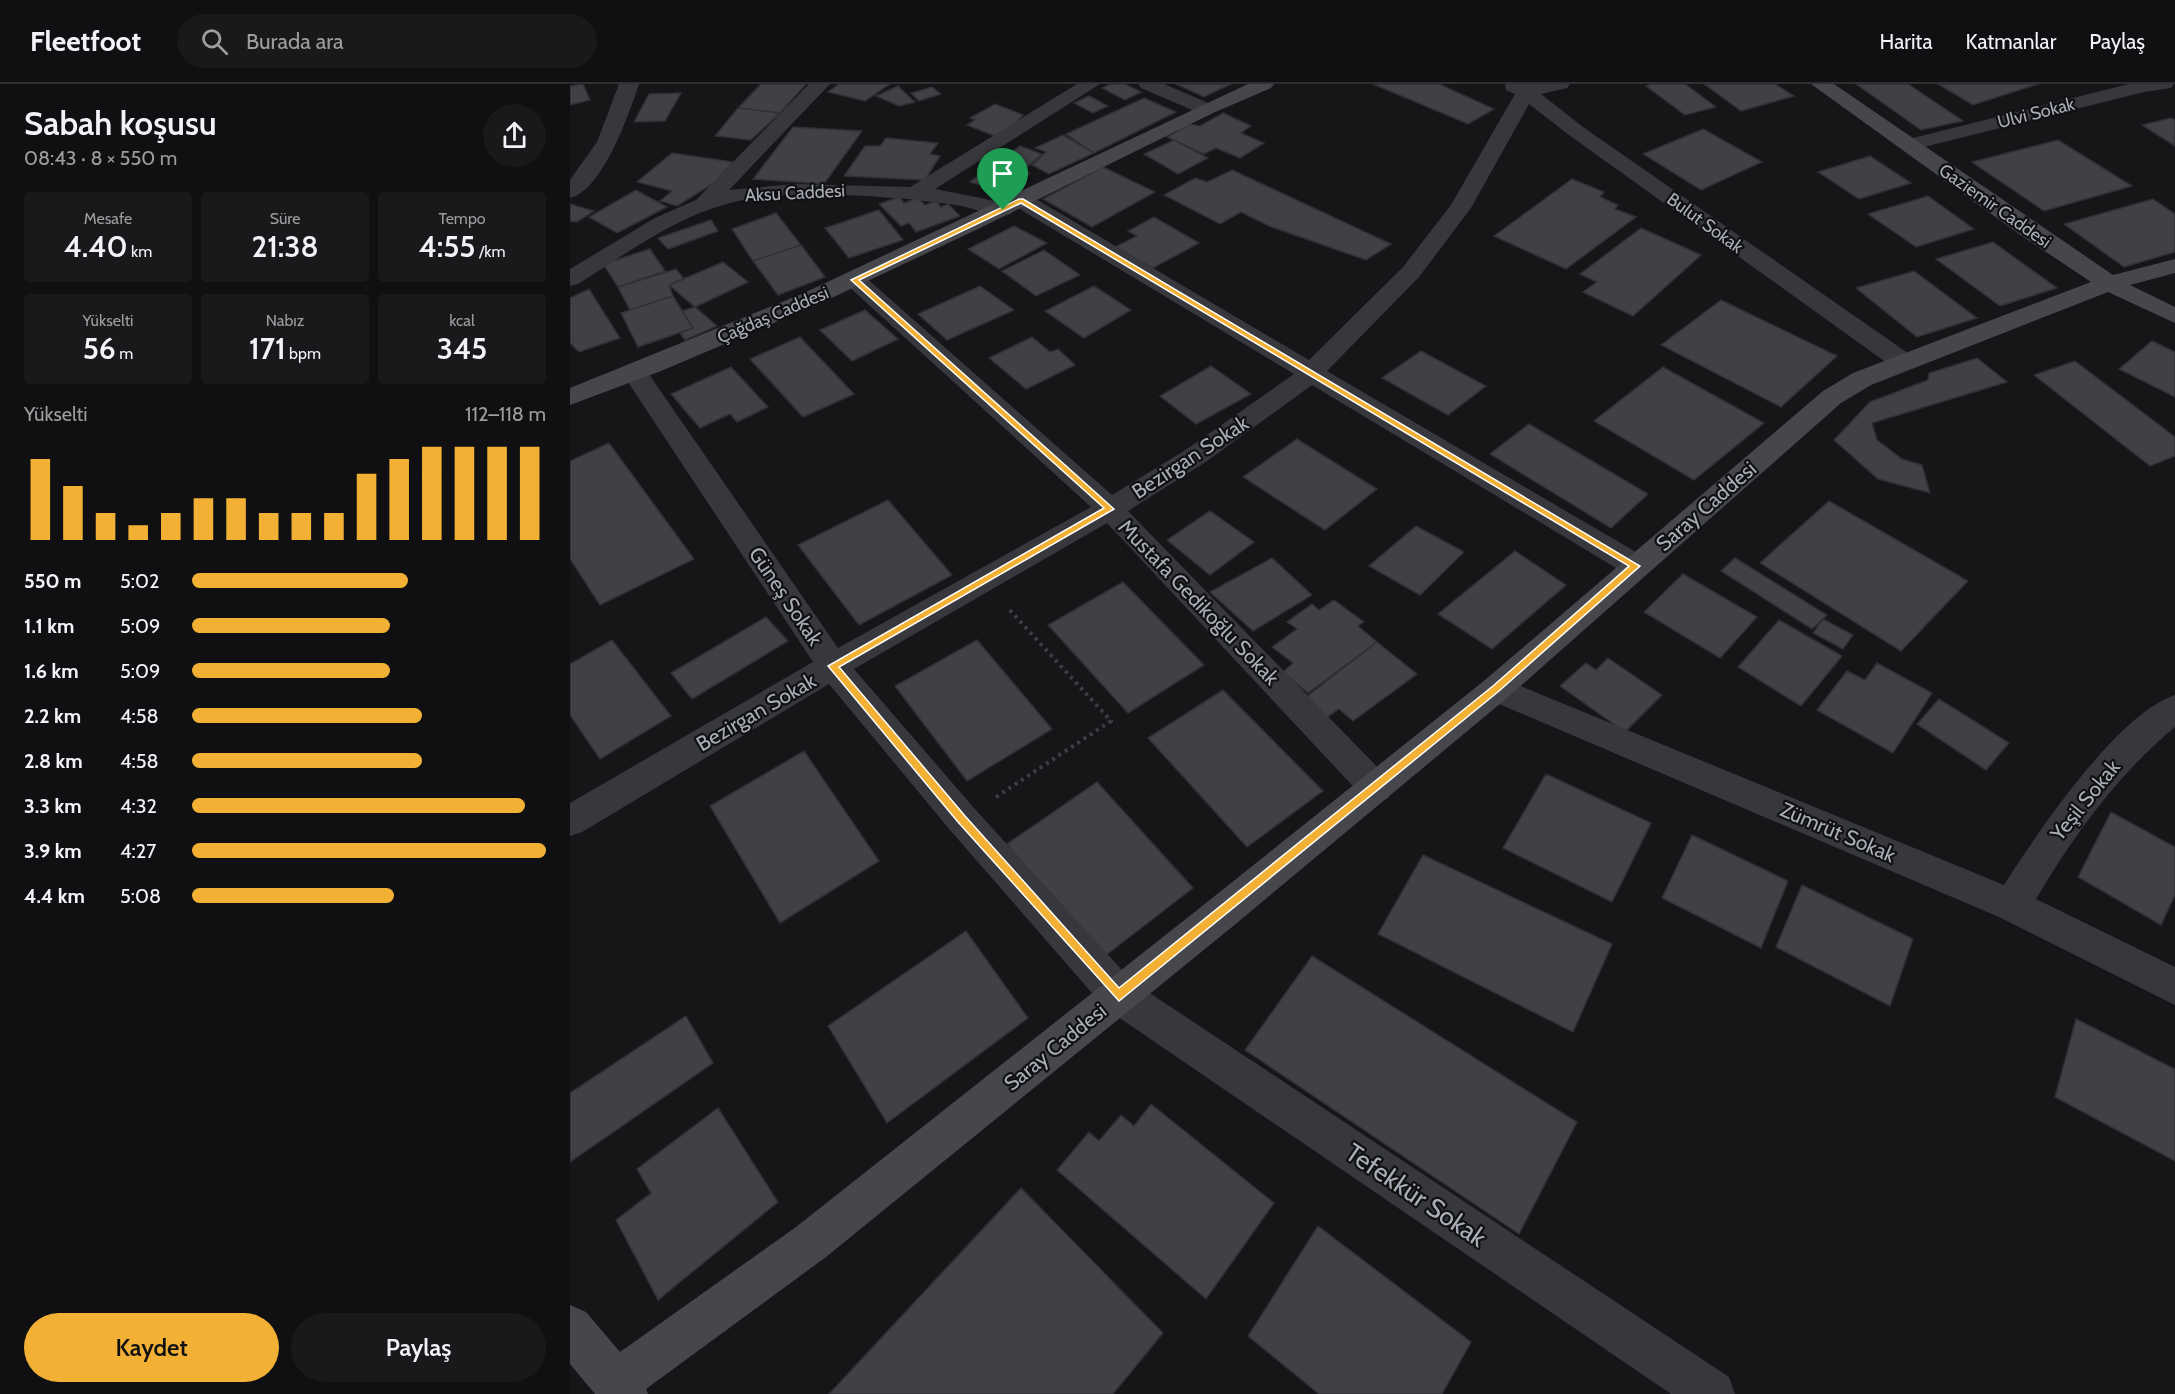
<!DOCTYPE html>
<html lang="tr">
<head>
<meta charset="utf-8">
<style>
  body { margin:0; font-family:Cabin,sans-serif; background:#19191b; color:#f1f3f6; height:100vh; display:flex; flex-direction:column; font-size:22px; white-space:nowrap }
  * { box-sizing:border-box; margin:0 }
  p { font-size:20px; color:#9c9d9f }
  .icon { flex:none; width:33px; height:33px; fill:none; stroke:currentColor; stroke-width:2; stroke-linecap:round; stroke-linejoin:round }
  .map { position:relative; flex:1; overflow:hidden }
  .drawer { display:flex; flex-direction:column; background:#101012; width:570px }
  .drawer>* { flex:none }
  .pin { position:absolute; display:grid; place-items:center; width:51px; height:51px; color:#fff; margin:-62px -26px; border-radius:50% 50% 50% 0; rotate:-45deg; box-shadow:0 0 6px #0007 }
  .pin .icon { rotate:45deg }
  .round { display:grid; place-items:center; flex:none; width:63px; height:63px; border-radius:32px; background:#19191b }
  .head { display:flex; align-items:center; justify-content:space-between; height:102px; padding:0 24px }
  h1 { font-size:33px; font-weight:600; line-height:45px }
  .figures { display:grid; grid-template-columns:repeat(3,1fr); gap:9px; height:102px; padding:6px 24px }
  .figures div { display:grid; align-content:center; border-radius:6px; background:#19191b; text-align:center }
  .figures b { font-size:30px; font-weight:600 }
  .figures small { font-size:16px; font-weight:400 }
  .figures p { font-size:16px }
  .chart { height:168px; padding:12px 24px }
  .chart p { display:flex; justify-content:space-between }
  .chart svg { width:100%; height:108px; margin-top:6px; stroke:#f2b134; stroke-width:6 }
  .cta { display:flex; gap:12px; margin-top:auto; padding:12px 24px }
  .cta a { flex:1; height:69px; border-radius:36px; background:#f2b134; color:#111; font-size:24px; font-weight:600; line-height:69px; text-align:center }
  .cta a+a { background:#19191b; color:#f1f3f6 }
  ul { padding:0 24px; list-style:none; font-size:20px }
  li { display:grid; grid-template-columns:96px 72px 1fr; align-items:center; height:45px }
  li i { height:15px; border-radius:8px; background:#f2b134 }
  header { display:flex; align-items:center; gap:36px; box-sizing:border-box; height:84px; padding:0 30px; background:#101012; border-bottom:2px solid #303032 }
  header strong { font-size:28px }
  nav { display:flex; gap:33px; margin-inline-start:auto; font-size:21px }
  .search { width:420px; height:54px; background:#19191b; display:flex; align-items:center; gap:15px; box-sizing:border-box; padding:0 21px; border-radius:33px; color:#9c9d9f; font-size:22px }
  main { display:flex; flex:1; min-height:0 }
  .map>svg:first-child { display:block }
</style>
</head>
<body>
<header>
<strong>Fleetfoot</strong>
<div class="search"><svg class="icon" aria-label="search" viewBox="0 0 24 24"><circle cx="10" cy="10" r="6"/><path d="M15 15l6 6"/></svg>Burada ara</div>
<nav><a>Harita</a><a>Katmanlar</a><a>Paylaş</a></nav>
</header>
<main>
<section class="drawer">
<div class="head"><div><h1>Sabah koşusu</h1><p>08:43 · 8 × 550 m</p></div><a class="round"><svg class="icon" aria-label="share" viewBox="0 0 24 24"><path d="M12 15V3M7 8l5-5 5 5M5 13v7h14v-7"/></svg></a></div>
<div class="figures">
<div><p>Mesafe</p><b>4.40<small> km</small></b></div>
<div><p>Süre</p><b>21:38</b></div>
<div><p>Tempo</p><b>4:55<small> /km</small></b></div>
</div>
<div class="figures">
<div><p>Yükselti</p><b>56<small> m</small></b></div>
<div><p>Nabız</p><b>171<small> bpm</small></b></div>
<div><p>kcal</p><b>345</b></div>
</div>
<div class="chart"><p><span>Yükselti</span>112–118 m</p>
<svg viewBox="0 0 160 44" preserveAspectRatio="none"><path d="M5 44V11M15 44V22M25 44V33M35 44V38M45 44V33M55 44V27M65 44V27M75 44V33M85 44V33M95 44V33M105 44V17M115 44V11M125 44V6M135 44V6M145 44V6M155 44V6"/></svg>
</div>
<ul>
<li><b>550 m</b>5:02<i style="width:61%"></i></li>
<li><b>1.1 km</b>5:09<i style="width:56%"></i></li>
<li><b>1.6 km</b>5:09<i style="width:56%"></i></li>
<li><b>2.2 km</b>4:58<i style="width:65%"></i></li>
<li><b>2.8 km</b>4:58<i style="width:65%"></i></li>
<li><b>3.3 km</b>4:32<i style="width:94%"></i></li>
<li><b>3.9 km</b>4:27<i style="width:100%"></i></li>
<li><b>4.4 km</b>5:08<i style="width:57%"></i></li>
</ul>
<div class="cta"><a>Kaydet</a><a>Paylaş</a></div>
</section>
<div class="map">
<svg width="1605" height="1310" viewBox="0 0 1605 1310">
  <rect width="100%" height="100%" fill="#161618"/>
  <path fill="#404145" stroke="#303034" stroke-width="1.5" d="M13,0L20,16L0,21V2Z
    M191,0H236L210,29L168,24Z
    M269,0H320L295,17L258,8Z
    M541,0H555L571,8L555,16L532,4Z
    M606,0H661L634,13Z
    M803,0H869L924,25L898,40Z
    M1083,0H1115L1146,23L1115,31L1076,2Z
    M1134,0H1205L1224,12L1171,27Z
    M1286,0H1338L1393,37L1351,46Z
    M1368,0H1468L1403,21Z
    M328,2L345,18L329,22L306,12Z
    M362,3L371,10L349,17L341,9Z
    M111,9L95,37L64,38L79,10Z
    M519,12L538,22L523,29L504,19Z
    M574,14L606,28L524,69L496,50Z
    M425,20L453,31L447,37L451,39L427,53L397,41L405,36L400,34Z
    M168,24L210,29L181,56L145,52Z
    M653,29L681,42L671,49L694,59L670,74L646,64L634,70L597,53L620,40L630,42Z
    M1601,34L1605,36V62L1572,41Z
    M223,43L292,47L254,100L183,95Z
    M1133,45L1192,78L1131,106L1073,70Z
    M493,51L524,69L479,90L462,81L476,68L465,64Z
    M316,54L368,59L360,70L370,72L355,96L274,92L295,62H310Z
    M604,56L638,74L608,90L574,70Z
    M1488,56L1562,102L1474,127L1402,78Z
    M450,62L472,70L454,86L429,77Z
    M102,69L163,78L144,99L107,122L90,117L102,107L67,98Z
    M1300,72L1341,99L1289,115L1248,88Z
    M423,79L460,89L434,109L400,98Z
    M533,83L585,108L522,143L473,115Z
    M662,86L821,160L796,176L699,142L671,128L650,140L594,111L625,94L637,98Z
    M1002,95L1034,108L1030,113L1048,121L1045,125L1066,133L996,185L924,152Z
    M66,106L97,123L47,149L19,133Z
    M1358,112L1404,145L1346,163L1298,130Z
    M329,113L334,119L348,114L355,121L366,117L371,123L378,120L390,132L346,148L339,139L331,142L309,120Z
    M1583,115L1605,130V168L1554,183L1494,140Z
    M0,120L24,127L7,138L0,137Z
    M309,126L333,156L279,174L255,144Z
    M206,129L231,161L183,177L162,145Z
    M584,133L629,159L583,184L545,163L567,152L558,147Z
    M141,136L148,147L98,165L88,154Z
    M444,142L477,159L429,185L398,165Z
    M1071,144L1131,171L1063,232L1013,208L1027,198L1010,190Z
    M1423,158L1487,204L1430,222L1366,175Z
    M231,161L255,193L208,211L183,177Z
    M80,165L95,187L48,203L33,180Z
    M474,166L510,191L466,212L432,187Z
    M153,178L178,198L125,223L99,201Z
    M106,185L114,195L99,201L103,212L60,226L48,203Z
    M1344,187L1407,234L1347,253L1286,204Z
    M410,202L444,226L377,256L348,230Z
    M524,202L561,226L514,254L475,227Z
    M19,205L50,254L9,268L0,259V214Z
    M103,212L123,244L68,263L51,229Z
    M1151,216L1267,272L1211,323L1091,261Z
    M125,223L147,242L115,256L110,249L123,244L112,227Z
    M295,226L328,255L282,277L250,246Z
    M230,253L284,310L233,333L180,275Z
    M462,253L480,268L488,265L505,281L456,305L419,274Z
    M1582,257L1605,268V313L1549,285Z
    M851,267L916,302L878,331L812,294Z
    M1407,274L1437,298L1302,339L1307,356L1332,375L1352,381L1360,409L1308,395L1264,356L1300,318L1358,296L1359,289Z
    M1505,277L1605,353V372L1580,382L1464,291Z
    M641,282L681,310L626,340L590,312Z
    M161,283L198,323L167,338L160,330L130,344L101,310Z
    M1093,283L1194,339L1124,396L1024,337Z
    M959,340L1078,410L1041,444L920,370Z
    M727,355L807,405L755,446L673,393Z
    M39,359L124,475L30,521L0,475V377Z
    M318,416L382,491L289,541L228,461Z
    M1259,417L1398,497L1331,567L1190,479Z
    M640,427L684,458L640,491L597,456Z
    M846,442L894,468L850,511L799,482Z
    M945,467L996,501L922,565L868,530Z
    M702,474L742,511L683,547L640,508Z
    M1165,474L1257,531L1242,545L1151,487Z
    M1113,490L1187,533L1150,574L1074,528Z
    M553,498L634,581L558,629L478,541Z
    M764,516L794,538L788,542L807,558L738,609L713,588L723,579L702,563L727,545L717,538L742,520L749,526Z
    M196,533L218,557L122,615L101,589Z
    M1253,535L1283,551L1273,565L1243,549Z
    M1209,536L1272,572L1231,622L1168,583Z
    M42,556L101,632L30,675L0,631V580Z
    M407,556L482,645L397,697L325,602Z
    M807,558L847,590L783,637L769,625L757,633L735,614Z
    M1038,574L1092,611L1055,648L990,602L1016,579L1026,586Z
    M1307,579L1362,609L1323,669L1247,626L1277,587L1295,596Z
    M653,606L753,707L677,763L578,654Z
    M1369,615L1439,659L1416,686L1347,640Z
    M234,667L309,777L210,839L140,722Z
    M976,690L1081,739L1042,818L933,764Z
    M527,698L623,804L531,875L437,760Z
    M1541,728L1605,763V811L1591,841L1508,793Z
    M1122,751L1218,797L1191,864L1092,814Z
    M853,771L1042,860L1003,948L808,850Z
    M1232,801L1343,855L1320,922L1206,863Z
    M396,847L458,934L317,1039L258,942Z
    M742,872L1007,1038L949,1150L675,966Z
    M116,932L143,979L0,1078V1009Z
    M1506,935L1605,985V1077L1485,1013Z
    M581,1020L704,1119L636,1215L487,1086L519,1048L529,1057L551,1031L564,1042Z
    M148,1024L208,1118L88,1216L46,1136L81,1109L67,1085Z
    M451,1104L593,1249L543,1310H259Z
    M748,1142L901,1258L872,1310H749L678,1252Z"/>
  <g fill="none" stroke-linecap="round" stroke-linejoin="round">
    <path stroke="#3d3f44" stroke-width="4" stroke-dasharray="3 4.5" stroke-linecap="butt" d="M426,713L541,637L437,523"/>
    <path fill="#37383d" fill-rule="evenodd" d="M49,0H69C59,30 33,106 0,114V96L27,58Z
      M239,0H260L159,106L224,100L340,103L507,0H530L365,105L441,120L444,125L441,130C425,134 404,124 387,121C371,119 354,117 338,115C284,111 213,105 160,119C105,133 56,170 8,200L0,202V185L85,134L126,116Z
      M568,0H594L643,21L646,25L636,31L629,29L571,4Z
      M935,0H1000L997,4L971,10L1013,43L1342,272L1346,278L1342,284L1333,286L1324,284L999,51L959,20L901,124L849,193L757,287L1076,474L1081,482L1076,490L1066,493L1056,490L742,301L637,377L558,427L818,694L823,704L818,714L806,719L794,714L537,439L284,585L404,724L563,898L1159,1293L1165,1310H1101L535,924L380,746L259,600L12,748L0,752V719L243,578L52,289L56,283L65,281L74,283L268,564L521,423L277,201L273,196L277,191H293L542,411L617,365L724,290L443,121L440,116L443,111H459L739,276L833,183L881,121L945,10L936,6Z
      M1559,0H1604L1601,4L1574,8L1338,67L1331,65L1328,61L1331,57Z
      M926,592L1434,801C1467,749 1547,630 1605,611V643C1548,690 1504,751 1466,815L1605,883V921L1429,833L915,614L910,605L915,596Z"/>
    <path fill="#45474d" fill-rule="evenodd" d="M678,0H704L701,4L643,29L408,145L251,219L91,287L0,321V304L234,209Z
      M1241,0H1264L1543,191L1605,175V189L1560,201L1605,223V239L1538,208L1301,301L1271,319L937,614L662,843L256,1173L76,1305L78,1310H25L0,1280V1221L16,1228L50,1268L226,1143L636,819L915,596L1253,307L1283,289L1521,198L1449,150Z"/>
  </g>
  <path fill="#f2b134" stroke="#fff" stroke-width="1.5" fill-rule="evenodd" d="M449,115H453L1070,482L929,607L549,917L388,738L258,582L534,424L281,196ZM451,119L1059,482L923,602L549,904L395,732L269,583L544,425L289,196Z"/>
  <g text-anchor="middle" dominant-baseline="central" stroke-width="4.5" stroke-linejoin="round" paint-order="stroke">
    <g font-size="18" fill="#a8adb8" stroke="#111113">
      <text transform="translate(1466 29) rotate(-14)">Ulvi Sokak</text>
      <text transform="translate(225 109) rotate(-3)">Aksu Caddesi</text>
      <text transform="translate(1425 122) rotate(35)">Gaziemir Caddesi</text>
      <text transform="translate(1135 139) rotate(36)">Bulut Sokak</text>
      <text transform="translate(203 231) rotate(-23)">Çağdaş Caddesi</text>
    </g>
    <g font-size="21" fill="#a8adb8" stroke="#111113">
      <text transform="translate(620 373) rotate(-33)">Bezirgan Sokak</text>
      <text transform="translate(1136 422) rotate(-41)">Saray Caddesi</text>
      <text transform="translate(216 512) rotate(56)">Güneş Sokak</text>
      <text transform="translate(629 518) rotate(46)">Mustafa Gedikoğlu Sokak</text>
      <text transform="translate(186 628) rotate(-30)">Bezirgan Sokak</text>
      <text transform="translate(1515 716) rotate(-51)">Yeşil Sokak</text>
      <text transform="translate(1268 748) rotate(23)">Zümrüt Sokak</text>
      <text transform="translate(485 963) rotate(-39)">Saray Caddesi</text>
    </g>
    <g font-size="26" fill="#a8adb8" stroke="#111113">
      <text transform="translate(846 1111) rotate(34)">Tefekkür Sokak</text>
    </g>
  </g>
</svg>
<div class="pin" style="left:433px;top:126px;background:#1e9e55"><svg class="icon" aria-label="arrive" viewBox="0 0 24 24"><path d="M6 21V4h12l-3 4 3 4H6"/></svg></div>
</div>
</main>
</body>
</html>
